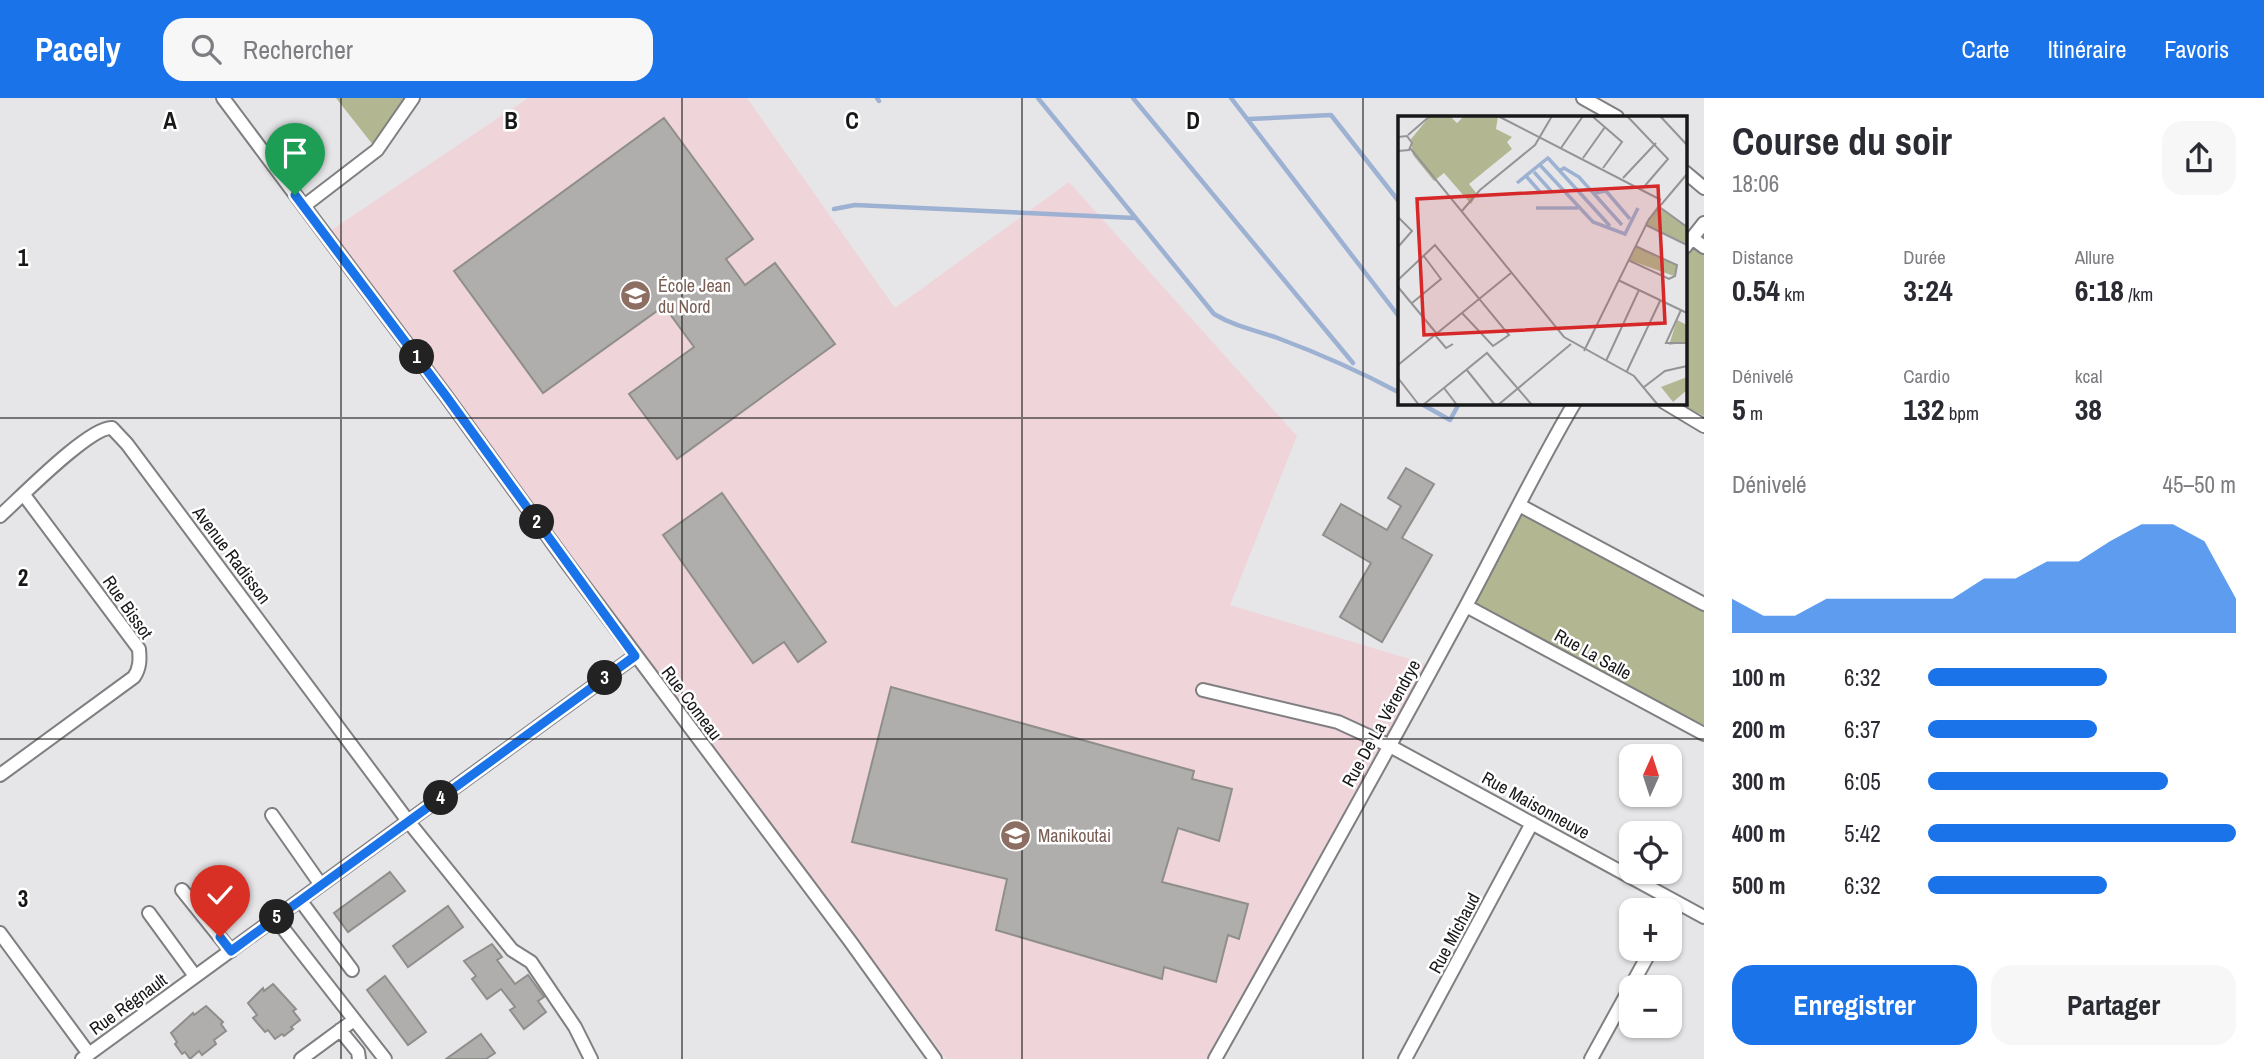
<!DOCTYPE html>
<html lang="fr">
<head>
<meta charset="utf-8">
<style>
  body { margin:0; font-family:"Archivo Narrow",sans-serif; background:#f7f7f7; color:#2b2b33; height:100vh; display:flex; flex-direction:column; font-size:26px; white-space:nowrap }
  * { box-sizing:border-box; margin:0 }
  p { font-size:23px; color:#7c7c81 }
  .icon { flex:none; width:38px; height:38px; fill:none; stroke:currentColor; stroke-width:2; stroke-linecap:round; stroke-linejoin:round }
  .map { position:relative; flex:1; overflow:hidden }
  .side { display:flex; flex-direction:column; background:#fff; width:560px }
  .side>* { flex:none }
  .needle { width:46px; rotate:3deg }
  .controls { position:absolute; left:1619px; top:646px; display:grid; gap:14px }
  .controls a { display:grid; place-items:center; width:63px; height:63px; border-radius:14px; background:#fff; box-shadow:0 2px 5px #0004; font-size:35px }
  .pin { position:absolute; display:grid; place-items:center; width:60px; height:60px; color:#fff; margin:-72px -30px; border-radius:50% 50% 50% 0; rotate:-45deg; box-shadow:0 0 7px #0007 }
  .pin .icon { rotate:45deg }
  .km { position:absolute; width:35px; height:35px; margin:-18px; border-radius:50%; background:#222; color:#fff; font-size:19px; line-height:35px; text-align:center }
  .round { display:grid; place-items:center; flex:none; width:74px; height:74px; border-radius:21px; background:#f7f7f7 }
  .overview { display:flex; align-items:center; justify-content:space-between; height:119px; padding:0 28px }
  h1 { font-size:38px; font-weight:800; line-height:52px }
  .figures { display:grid; grid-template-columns:repeat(3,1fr); gap:10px; height:119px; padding:7px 28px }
  .figures div { display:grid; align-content:center }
  .figures b { font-size:30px; font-weight:800 }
  .figures small { font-size:19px; font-weight:400 }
  .figures p { font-size:19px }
  .chart { height:196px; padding:14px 28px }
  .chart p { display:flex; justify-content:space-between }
  .chart svg { width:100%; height:126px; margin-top:7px; fill:#1a73e8; opacity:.7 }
  .primary-button { display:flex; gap:14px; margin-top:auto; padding:14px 28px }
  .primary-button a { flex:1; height:80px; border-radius:21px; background:#1a73e8; color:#fff; font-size:28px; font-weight:800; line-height:80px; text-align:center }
  .primary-button a+a { background:#f7f7f7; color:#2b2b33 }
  ul { padding:0 28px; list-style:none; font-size:23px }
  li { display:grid; grid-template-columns:112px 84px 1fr; align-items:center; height:52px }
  li i { height:18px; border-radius:9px; background:#1a73e8 }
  header { display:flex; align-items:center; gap:42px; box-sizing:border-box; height:98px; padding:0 35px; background:#1a73e8; color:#fff }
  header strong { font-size:33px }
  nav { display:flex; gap:38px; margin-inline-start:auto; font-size:24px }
  .search { width:490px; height:63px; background:#f7f7f7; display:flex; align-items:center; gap:18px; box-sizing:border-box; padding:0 24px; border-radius:21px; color:#7c7c81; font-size:26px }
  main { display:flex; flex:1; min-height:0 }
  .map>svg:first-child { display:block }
</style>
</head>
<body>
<header>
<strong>Pacely</strong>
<div class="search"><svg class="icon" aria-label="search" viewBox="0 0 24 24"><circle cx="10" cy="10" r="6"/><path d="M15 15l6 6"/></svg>Rechercher</div>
<nav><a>Carte</a><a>Itinéraire</a><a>Favoris</a></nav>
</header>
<main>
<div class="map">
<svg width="1704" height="961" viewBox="0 0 1704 961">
  <rect width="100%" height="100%" fill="#e6e6e9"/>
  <path fill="#efd4da" d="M528,0H747L895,210L1069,84L1297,338L1230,507L1426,566L1207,961H946L330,133Z"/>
  <path fill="#b2b791" d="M336,0H413L377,52Z
    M1695,131L1704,138V318L1679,305L1685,304V142Z
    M1522,403L1704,498V627L1468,505Z"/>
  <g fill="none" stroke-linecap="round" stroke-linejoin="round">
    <path stroke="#9db1d2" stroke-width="4.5" d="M877,0L879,3
      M1038,0L1214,216C1234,228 1254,232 1275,239C1318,255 1359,273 1400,295
      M1133,0L1353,265
      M1231,0L1400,220
      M1249,21L1331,17L1400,105
      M834,111L855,107L1135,120
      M1418,304L1450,322L1460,304"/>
  </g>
  <path fill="#b0aeac" stroke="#8f8e8b" stroke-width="2" d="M664,20L753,141L726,161L745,187L775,165L835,246L677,361L629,296L694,249L664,208L543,295L454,173Z
    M1406,370L1434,386L1402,440L1432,457L1382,544L1340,519L1371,465L1323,437L1341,406L1387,432L1401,408L1388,400Z
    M722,395L826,544L798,564L784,544L753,565L663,437Z
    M891,589L1194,673L1192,681L1232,691L1219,743L1178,730L1162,784L1248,806L1239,841L1228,837L1216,884L1164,869L1162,881L996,832L1007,781L852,744Z
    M390,774L405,793L348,834L334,815Z
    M448,808L463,829L408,869L393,848Z
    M492,846L502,859L497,862L515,886L528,877L544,899L538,903L546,914L524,931L510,912L515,909L501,891L487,901L472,881L476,878L464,863Z
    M385,878L426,934L408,947L367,892Z
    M273,886L296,911L293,913L300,922L291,929L293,931L284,938L282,936L275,941L268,932L265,934L253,920L257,917L248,905L263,890L264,893Z
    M206,908L223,924L221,926L226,933L214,942L216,946L202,957L199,953L190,961L185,954L182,956L175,946L177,944L171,935L193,915L194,917Z
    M481,936L495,955L486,961H446Z"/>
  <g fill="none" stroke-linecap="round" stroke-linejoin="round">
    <defs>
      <path id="minor" d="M223,0L446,298L567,465L850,843L935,961
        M1583,0L1617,19
        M1685,74L1704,90
        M304,108L377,52L413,0
        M1692,140L1704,149
        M1685,149L1704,125
        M1664,304L1704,328
        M1519,407L1704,506
        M0,418C20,400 90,328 112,330L127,346L408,723L512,852L531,864L575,929L591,961
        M1466,508L1704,636
        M1203,592L1338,624L1388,647L1704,819
        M0,677L134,579C140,570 140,562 139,551L24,397
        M272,717L321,787
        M182,792L231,853
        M300,802L352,872
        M149,815L195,878
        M1670,819L1677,805
        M275,820L385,961
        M0,835L89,956
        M340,932L358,954L359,961
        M82,961L635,558
        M301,961L354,922
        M1215,961C1300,810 1385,658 1467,506C1503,439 1536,370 1575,304
        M1405,961L1532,725
        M1591,961L1652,850"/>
    </defs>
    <use href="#minor" stroke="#7f7f82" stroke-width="16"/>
    <use href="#minor" stroke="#fff" stroke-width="12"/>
  </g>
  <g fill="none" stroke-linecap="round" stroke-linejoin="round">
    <defs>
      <path id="route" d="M220,839L231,853L635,558L446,298L295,97"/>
    </defs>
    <use href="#route" stroke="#fff" stroke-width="14"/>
    <use href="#route" stroke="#1a73e8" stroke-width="9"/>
  </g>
  <path fill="none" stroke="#181819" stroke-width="2" stroke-opacity="0.55" d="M341,0V961M682,0V961M1022,0V961M1363,0V961M0,320H1704M0,641H1704"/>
  <defs>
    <symbol id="school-disc" viewBox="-11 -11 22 22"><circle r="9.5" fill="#8d6e63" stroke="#fff"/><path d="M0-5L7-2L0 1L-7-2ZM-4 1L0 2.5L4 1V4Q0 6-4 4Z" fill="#fff"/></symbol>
  </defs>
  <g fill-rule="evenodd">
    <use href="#school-disc" x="618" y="180" width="35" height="35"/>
    <use href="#school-disc" x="998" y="720" width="35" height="35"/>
  </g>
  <g text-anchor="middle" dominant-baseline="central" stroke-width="5" stroke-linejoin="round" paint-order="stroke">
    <g font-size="18" fill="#785e54" stroke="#fff" text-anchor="start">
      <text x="658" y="187">École Jean<tspan x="658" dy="21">du Nord</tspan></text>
      <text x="1038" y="737">Manikoutai</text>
    </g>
    <g font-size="18" fill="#181819" stroke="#fff">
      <text transform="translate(232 457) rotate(53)">Avenue Radisson</text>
      <text transform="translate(128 509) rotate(55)">Rue Bissot</text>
      <text transform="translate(1593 556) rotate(29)">Rue La Salle</text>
      <text transform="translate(692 605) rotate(53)">Rue Comeau</text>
      <text transform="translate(1381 625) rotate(-61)">Rue De La Vérendrye</text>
      <text transform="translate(1536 707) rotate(29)">Rue Maisonneuve</text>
      <text transform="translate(1454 835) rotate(-62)">Rue Michaud</text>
      <text transform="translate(128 906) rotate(-36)">Rue Régnault</text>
    </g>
  </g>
  <g transform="translate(1398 18)">
    <rect width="289" height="289" fill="#e6e6e9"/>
    <path d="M32,0H52L59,7L66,0H100L98,13L114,21L109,26L114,33L71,68L79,78L73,88L46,57L36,65L15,39L13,23ZM260,89L289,110V128L247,108ZM238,129L279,149L276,160L231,144ZM279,204L289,209V226L271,229ZM289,261V274L275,286L263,271Z" fill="#b2b791"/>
    <path fill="none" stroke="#9db1d2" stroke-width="3.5" d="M150,42L212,110M142,49L195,106L227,118L240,92M161,55L166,52L181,61L224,109M136,56L154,76M128,60L143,77M119,67L151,41M197,77L208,75L232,103M138,92H180"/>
    <path fill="none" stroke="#949496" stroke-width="2" d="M100,0L263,84M194,0L224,26L205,52M229,0L270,43L245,72M262,0L289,29M10,19L32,0M0,21L9,20L14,27L11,34L0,35M12,32L166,221L236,260L260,289M163,32L185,0M185,42L207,11M225,62L258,27M260,90L289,111M63,96L82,74L137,29L154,0M0,101L14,115L0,131M248,109L289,129M230,144L271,163L277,160L279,149L237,130M0,164L37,129L111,219L95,230L64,197M220,164L289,197M0,171L39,218M14,187L43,163L25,139M283,194L268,227H289M37,219L48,232L55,228M186,235L251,103L289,58M208,245L241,174M0,249L113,157M68,253L97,289M229,255L262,185M0,262L21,289M246,271L267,255L289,250M46,272L59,289M25,289L89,237L134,289M100,289L173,228"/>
    <path fill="#d62828" fill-opacity="0.15" stroke="#d62828" stroke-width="3.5" d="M260,70L267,207L26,219L19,83Z"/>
    <rect width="289" height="289" fill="none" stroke="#181819" stroke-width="3.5"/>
  </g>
  <g font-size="23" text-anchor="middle" font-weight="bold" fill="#181819" stroke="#fff" stroke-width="5" stroke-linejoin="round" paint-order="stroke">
    <text x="170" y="31">A</text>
    <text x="511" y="31">B</text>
    <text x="852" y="31">C</text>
    <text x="1193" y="31">D</text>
    <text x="23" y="168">1</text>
    <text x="23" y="488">2</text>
    <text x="23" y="809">3</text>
  </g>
</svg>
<div class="controls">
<a><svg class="needle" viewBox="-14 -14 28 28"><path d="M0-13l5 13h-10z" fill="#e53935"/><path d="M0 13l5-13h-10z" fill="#7c7c81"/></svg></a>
<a><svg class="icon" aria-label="locate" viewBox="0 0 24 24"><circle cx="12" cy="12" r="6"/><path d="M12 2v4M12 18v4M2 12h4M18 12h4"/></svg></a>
<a>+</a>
<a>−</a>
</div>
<div class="pin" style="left:295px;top:97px;background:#1e9e55"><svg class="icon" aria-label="arrive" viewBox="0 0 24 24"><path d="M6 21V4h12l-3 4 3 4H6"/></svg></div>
<div class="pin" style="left:220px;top:839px;background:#d93025"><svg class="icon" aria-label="check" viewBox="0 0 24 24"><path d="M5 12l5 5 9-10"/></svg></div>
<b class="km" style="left:417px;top:259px">1</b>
<b class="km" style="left:537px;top:424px">2</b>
<b class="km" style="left:605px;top:580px">3</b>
<b class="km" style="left:441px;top:700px">4</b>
<b class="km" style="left:277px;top:819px">5</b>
</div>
<section class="side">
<div class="overview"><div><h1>Course du soir</h1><p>18:06</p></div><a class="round"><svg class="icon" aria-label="share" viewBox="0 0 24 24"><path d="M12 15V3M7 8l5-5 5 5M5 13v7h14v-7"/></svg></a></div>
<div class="figures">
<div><p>Distance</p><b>0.54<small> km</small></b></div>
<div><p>Durée</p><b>3:24</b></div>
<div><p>Allure</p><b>6:18<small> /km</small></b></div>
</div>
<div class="figures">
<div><p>Dénivelé</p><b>5<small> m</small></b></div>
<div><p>Cardio</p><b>132<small> bpm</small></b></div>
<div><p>kcal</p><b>38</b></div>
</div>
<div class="chart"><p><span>Dénivelé</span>45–50 m</p>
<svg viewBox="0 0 160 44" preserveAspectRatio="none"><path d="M0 44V32L10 38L20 38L30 32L40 32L50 32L60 32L70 32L80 25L90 25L100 19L110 19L120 12L130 6L140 6L150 12L160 32V44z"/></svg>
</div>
<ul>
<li><b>100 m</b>6:32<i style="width:58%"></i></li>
<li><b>200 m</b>6:37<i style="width:55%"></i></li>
<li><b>300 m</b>6:05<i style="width:78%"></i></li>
<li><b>400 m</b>5:42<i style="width:100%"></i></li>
<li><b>500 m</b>6:32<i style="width:58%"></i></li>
</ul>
<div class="primary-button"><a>Enregistrer</a><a>Partager</a></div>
</section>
</main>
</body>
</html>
